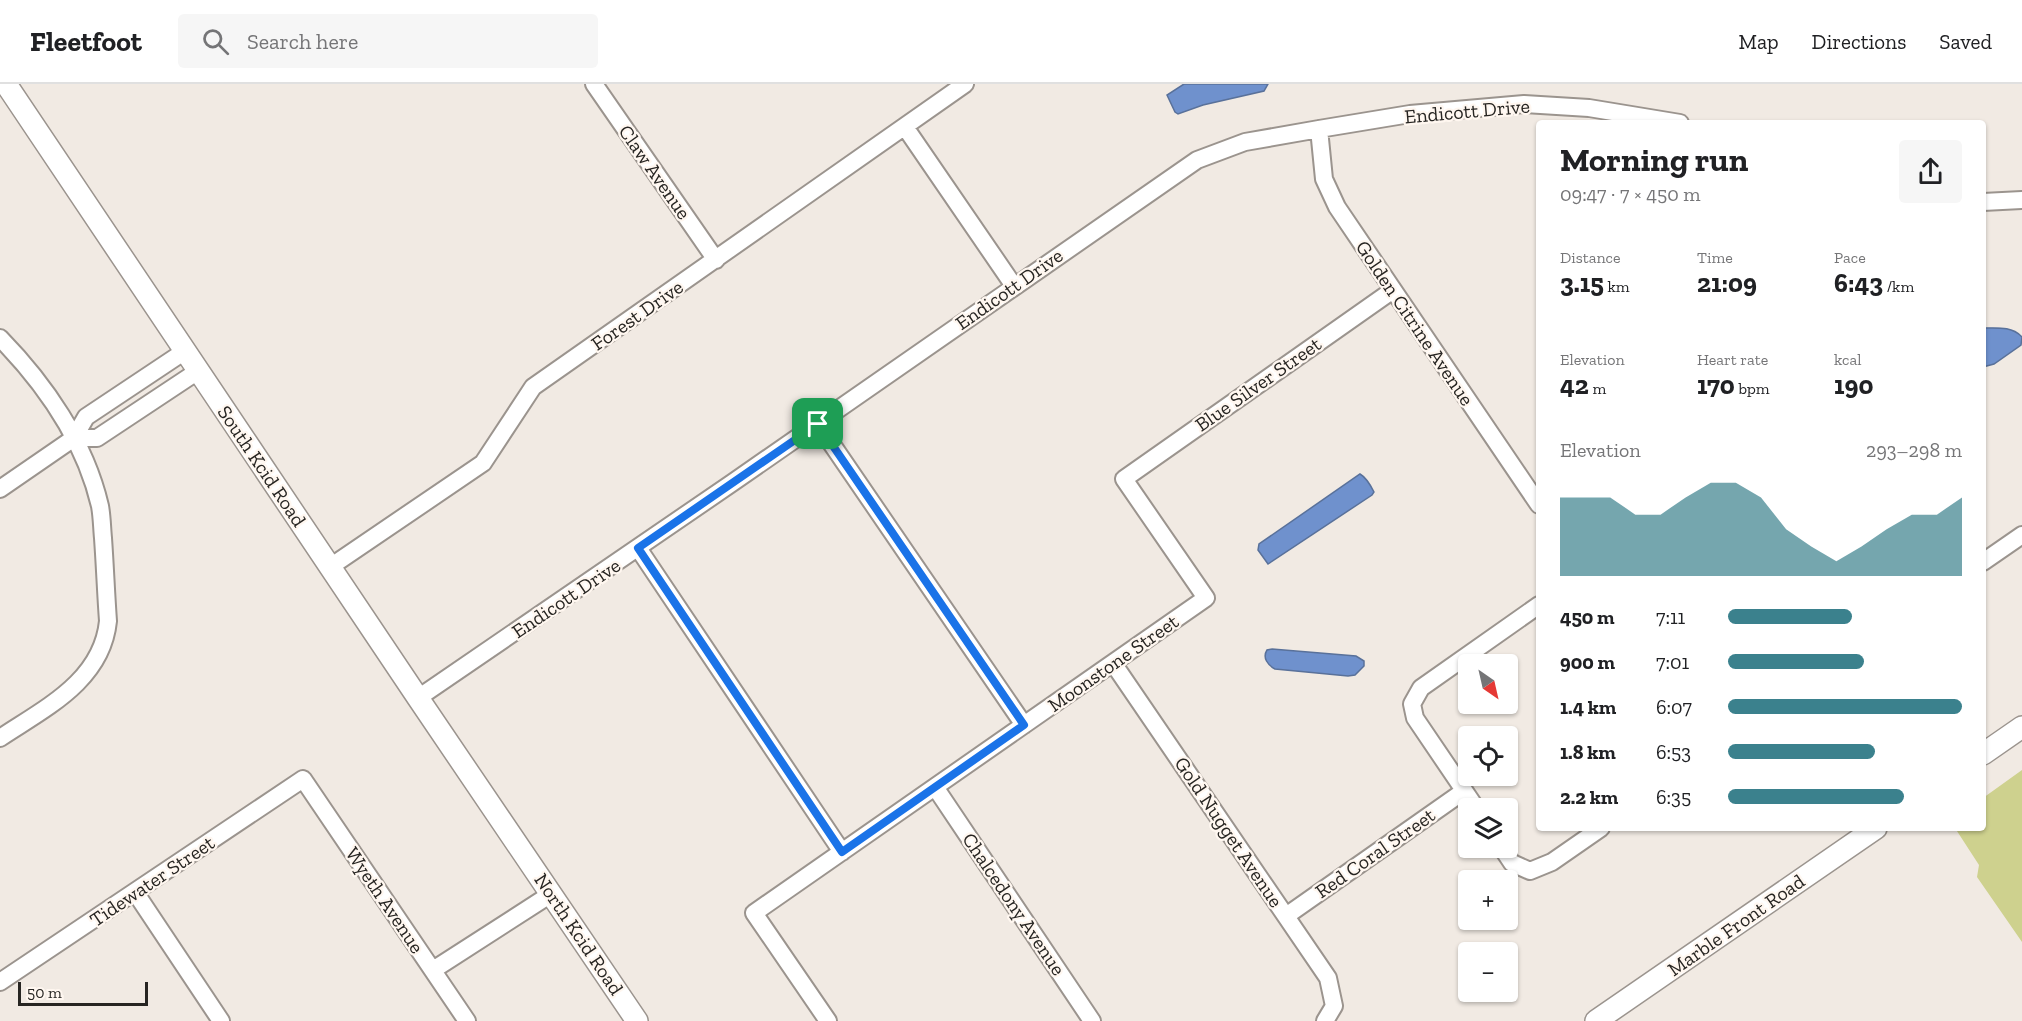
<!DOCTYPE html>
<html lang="en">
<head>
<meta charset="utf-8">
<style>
  body { margin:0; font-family:"Zilla Slab",serif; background:#f6f6f6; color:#202124; height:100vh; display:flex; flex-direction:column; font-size:22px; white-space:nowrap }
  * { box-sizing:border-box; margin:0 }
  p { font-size:20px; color:#757577 }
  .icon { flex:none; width:33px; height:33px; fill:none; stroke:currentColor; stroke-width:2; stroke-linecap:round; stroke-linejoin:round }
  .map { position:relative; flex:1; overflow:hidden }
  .drawer { position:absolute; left:1536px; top:36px; width:450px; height:711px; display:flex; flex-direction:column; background:#fff; border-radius:6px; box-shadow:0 2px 4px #0004 }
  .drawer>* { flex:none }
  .needle { width:39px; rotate:146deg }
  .fabs { position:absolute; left:1458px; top:570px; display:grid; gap:12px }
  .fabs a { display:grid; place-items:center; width:60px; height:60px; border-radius:6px; background:#fff; box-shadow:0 2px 4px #0004; font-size:30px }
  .scale { position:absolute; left:18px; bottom:15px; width:130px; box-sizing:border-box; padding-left:6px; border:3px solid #272522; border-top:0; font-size:16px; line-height:21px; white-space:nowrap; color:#272522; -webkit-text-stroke:4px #fff7f0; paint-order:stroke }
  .pin { position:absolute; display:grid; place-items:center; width:51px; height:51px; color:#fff; margin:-26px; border-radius:12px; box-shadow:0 3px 9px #0006 }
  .round { display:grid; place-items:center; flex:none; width:63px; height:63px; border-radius:6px; background:#f6f6f6 }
  .summary { display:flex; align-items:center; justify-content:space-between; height:102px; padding:0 24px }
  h1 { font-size:33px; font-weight:700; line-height:45px }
  .figures { display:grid; grid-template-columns:repeat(3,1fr); gap:9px; height:102px; padding:6px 24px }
  .figures div { display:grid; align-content:center }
  .figures b { font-size:26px; font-weight:700 }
  .figures small { font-size:16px; font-weight:400 }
  .figures p { font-size:16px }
  .chart { height:168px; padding:12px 24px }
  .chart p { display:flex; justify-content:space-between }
  .chart svg { width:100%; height:108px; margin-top:6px; fill:#3b818d; opacity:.7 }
  ul { padding:0 24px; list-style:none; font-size:20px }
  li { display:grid; grid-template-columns:96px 72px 1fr; align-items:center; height:45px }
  li i { height:15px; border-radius:8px; background:#3b818d }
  header { display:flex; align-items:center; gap:36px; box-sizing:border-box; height:84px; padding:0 30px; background:#fff; border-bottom:2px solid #e0e0e0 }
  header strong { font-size:28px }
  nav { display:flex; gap:33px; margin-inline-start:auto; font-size:21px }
  .search { width:420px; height:54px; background:#f6f6f6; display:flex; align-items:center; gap:15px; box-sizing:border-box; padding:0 21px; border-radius:6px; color:#757577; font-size:22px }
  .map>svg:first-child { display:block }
</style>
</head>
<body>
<header>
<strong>Fleetfoot</strong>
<div class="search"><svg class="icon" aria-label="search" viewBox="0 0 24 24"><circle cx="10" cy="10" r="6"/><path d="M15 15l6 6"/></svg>Search here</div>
<nav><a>Map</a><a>Directions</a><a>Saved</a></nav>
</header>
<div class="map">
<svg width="2022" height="937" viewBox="0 0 2022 937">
  <rect width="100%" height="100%" fill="#f1eae3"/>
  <path fill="#ced18e" d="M2022,686V858L1977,793L1979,781L1955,744H1983V714Z"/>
  <path fill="#6f91cd" stroke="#59719a" stroke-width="1.5" d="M1184,0H1268L1264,7L1203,21L1178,30L1175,28L1167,11Z
    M1983,244C1997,244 2012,242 2022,253L2021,261L1994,280L1983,283Z
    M1360,390C1367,394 1371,402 1374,408L1372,411L1268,480L1258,466L1259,460Z
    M1272,565L1356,572L1364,577V582L1355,591L1348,592L1275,585C1268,581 1262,574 1267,566Z"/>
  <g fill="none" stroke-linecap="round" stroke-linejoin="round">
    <defs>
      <path id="minor" d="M594,0L716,176
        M905,43L1014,202
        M1319,45L1324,95L1337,123L1539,421
        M1983,118L2022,116
        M0,254C45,300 85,358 100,422C102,433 102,444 103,454C105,482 106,510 108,537C102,597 45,624 0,654
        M818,340L1024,641
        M74,354H97L198,287
        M0,405L74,354L86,333L185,267
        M638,464L842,768
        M1983,478L2022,451
        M330,483L483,379L533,303L965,0
        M1113,579L1328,894L1334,922L1325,937
        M418,614L732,399L1197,76L1245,58L1319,45L1410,30L1524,20L1589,24L1680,39
        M935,703L1092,937
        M1476,724L1415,634L1412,620L1421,604L1539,521
        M1502,764L1512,779L1530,787L1552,778L1601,744
        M135,808L221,937
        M1286,832L1464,707
        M433,886L551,810
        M0,898L303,695L467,937
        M828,937L754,829L1206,514L1124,395L1393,206"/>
      <path id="tertiary" d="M6,0L418,614L637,937
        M1983,670L2022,643
        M1596,937L1876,744"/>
    </defs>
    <use href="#minor" stroke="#9b948e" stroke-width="20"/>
    <use href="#tertiary" stroke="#9b948e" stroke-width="24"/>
    <use href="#minor" stroke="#fff" stroke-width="16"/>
    <use href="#tertiary" stroke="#fff" stroke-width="21"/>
  </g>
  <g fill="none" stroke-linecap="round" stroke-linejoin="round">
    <defs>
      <path id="route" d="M818,340L1024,641L842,768L638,464Z"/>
    </defs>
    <use href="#route" stroke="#fff" stroke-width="12"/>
    <use href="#route" stroke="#1a73e8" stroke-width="8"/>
  </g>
  <g text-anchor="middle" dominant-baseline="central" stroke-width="4.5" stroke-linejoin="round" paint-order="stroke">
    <g font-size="20" fill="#272522" stroke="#fff7f0">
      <text transform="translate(1467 27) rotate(-5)">Endicott Drive</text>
      <text transform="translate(655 88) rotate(55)">Claw Avenue</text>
      <text transform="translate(1009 205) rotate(-35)">Endicott Drive</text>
      <text transform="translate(637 231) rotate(-35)">Forest Drive</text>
      <text transform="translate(1415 239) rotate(56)">Golden Citrine Avenue</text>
      <text transform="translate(1258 300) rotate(-35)">Blue Silver Street</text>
      <text transform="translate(262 382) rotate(56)">South Kcid Road</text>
      <text transform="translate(566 514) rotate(-34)">Endicott Drive</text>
      <text transform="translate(1113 579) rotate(-35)">Moonstone Street</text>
      <text transform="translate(1229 748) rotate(56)">Gold Nugget Avenue</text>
      <text transform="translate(1375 769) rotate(-35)">Red Coral Street</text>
      <text transform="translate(152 797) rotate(-34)">Tidewater Street</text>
      <text transform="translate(385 816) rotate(56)">Wyeth Avenue</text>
      <text transform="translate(1014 820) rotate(56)">Chalcedony Avenue</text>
      <text transform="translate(1736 841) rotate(-35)">Marble Front Road</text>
      <text transform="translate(579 850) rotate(56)">North Kcid Road</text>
    </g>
  </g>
</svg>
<div class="fabs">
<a><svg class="needle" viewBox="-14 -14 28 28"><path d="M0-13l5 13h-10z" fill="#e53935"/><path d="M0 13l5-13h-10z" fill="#757577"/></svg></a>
<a><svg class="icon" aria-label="locate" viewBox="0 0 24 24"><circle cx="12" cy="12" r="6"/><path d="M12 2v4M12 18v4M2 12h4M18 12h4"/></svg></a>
<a><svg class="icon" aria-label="layers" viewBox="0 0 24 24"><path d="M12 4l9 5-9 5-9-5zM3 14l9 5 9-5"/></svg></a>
<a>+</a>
<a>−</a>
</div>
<div class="scale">50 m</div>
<div class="pin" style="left:818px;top:340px;background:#1e9e55"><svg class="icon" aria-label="arrive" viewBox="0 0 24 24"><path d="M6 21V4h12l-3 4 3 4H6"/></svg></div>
<section class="drawer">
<div class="summary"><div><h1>Morning run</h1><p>09:47 · 7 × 450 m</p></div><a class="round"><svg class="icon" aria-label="share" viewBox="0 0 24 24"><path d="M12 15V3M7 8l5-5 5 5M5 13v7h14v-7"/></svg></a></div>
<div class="figures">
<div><p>Distance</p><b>3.15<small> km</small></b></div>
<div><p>Time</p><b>21:09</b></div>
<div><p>Pace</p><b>6:43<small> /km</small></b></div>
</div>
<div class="figures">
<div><p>Elevation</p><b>42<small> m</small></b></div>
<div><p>Heart rate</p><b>170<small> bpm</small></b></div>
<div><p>kcal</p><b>190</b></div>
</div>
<div class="chart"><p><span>Elevation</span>293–298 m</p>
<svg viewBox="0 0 160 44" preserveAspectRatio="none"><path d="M0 44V12L10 12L20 12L30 19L40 19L50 12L60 6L70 6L80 12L90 25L100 32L110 38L120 32L130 25L140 19L150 19L160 12V44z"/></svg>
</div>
<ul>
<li><b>450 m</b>7:11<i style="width:53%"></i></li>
<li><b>900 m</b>7:01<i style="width:58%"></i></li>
<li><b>1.4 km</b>6:07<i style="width:100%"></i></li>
<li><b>1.8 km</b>6:53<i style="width:63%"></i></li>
<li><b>2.2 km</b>6:35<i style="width:75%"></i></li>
</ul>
</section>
</div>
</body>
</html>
